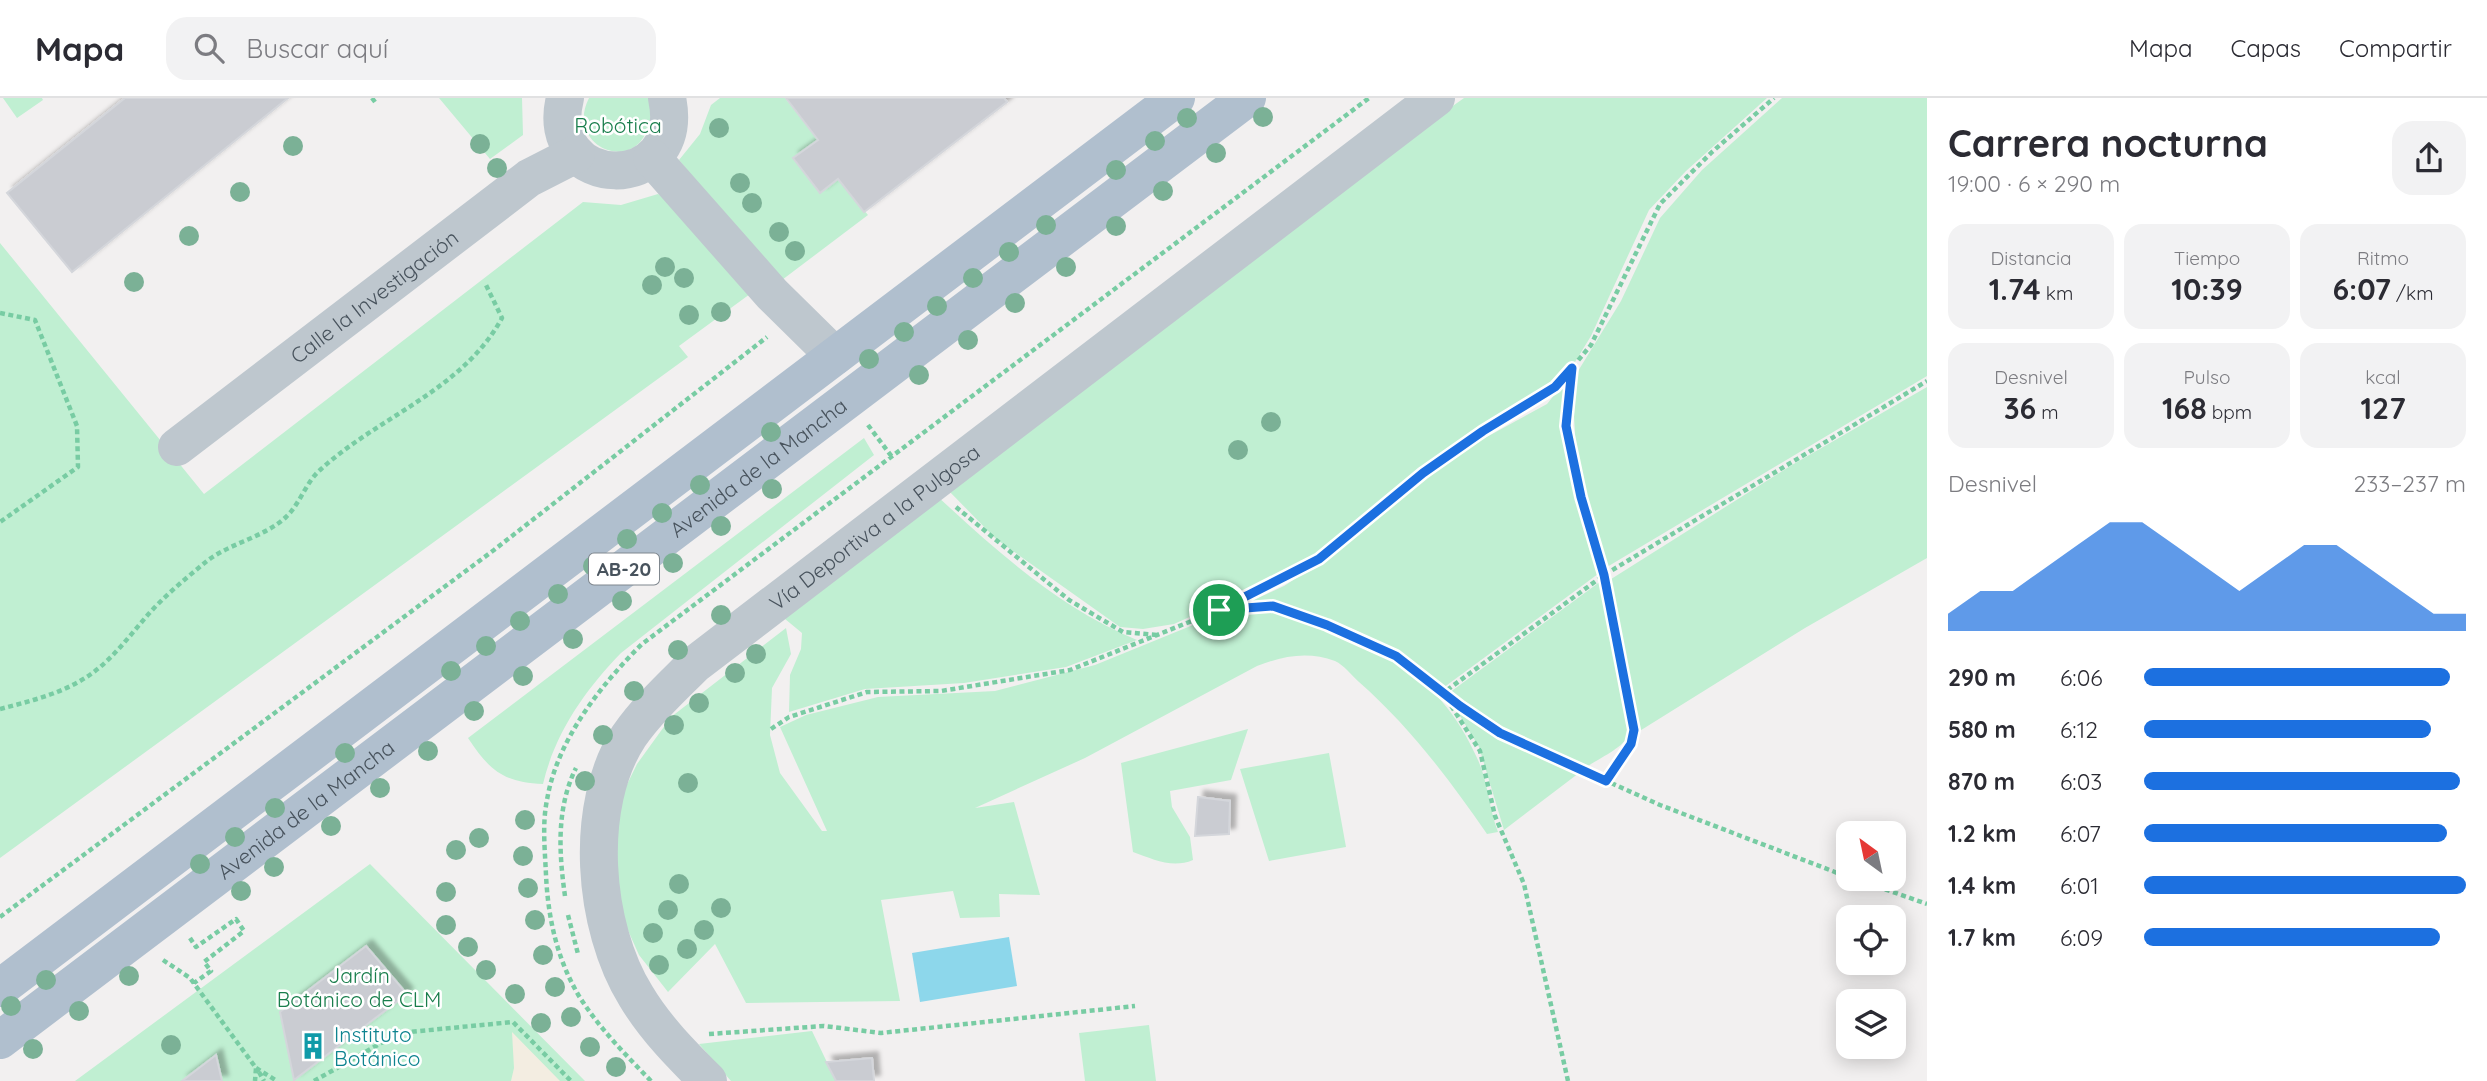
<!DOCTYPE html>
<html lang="es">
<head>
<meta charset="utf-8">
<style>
  body { margin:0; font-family:Quicksand,sans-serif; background:#f2f2f3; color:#2b2b33; height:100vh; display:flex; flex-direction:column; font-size:26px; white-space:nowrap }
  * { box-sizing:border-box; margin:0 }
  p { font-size:23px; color:#7c7c81 }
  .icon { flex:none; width:38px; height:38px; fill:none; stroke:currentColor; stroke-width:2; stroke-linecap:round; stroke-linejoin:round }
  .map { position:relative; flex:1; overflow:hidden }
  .panel { display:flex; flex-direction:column; background:#fff; width:560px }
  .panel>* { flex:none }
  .needle { width:46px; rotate:327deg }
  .tools { position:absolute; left:1836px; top:723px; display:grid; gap:14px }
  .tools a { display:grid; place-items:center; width:70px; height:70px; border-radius:14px; background:#fff; box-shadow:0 4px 18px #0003; font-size:35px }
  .pin { position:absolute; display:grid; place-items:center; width:60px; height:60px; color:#fff; margin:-30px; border:4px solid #fff; border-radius:50%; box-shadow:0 2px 7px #0007 }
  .round { display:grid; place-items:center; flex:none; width:74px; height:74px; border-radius:21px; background:#f2f2f3 }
  .head { display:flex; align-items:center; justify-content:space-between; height:119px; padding:0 21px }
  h1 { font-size:38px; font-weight:700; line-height:52px }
  .metrics { display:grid; grid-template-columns:repeat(3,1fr); gap:10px; height:119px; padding:7px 21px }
  .metrics div { display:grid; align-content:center; border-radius:18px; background:#f2f2f3; text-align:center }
  .metrics b { font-size:30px; font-weight:700 }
  .metrics small { font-size:19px; font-weight:400 }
  .metrics p { font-size:19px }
  .chart { height:196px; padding:14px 21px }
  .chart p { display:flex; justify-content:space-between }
  .chart svg { width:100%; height:126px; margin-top:7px; fill:#1c70e0; opacity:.7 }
  ul { padding:0 21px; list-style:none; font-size:23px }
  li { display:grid; grid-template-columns:112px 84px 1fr; align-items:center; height:52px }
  li i { height:18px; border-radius:9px; background:#1c70e0 }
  header { display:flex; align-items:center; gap:42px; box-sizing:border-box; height:98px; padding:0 35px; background:#fff; border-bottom:2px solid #e1e1e2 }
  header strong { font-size:33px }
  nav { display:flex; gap:38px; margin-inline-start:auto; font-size:24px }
  .search { width:490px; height:63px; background:#f2f2f3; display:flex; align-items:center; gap:18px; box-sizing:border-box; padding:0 24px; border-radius:21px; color:#7c7c81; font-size:26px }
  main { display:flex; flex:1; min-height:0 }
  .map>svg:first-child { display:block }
</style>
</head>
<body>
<header>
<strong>Mapa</strong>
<div class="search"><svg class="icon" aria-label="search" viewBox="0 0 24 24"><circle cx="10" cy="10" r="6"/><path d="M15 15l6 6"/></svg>Buscar aquí</div>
<nav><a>Mapa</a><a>Capas</a><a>Compartir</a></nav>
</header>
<main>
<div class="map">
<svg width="1927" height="983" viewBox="0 0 1927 983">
  <defs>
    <filter id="shadow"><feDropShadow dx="6" dy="-6" stdDeviation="2" flood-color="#0004"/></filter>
  </defs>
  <rect width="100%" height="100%" fill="#f2f0f0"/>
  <path fill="#c0efd2" d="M3,0H42L43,2L17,20Z
    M439,0H522L523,37L490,61Z
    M589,0H648C652,11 652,15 649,26C636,79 564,48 589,0Z
    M720,0H785L818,42L794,61L820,95L838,81L868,117L778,185L679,62L700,36L711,7Z
    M1464,0H1767L1686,73L1649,112L1591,238L1575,264L1552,289L1458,344L1323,453L1270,483L1174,526L1143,531L1120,529L996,441L947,391L1384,57Z
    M1782,0H1927V278L1607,469L1577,367L1574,319L1575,278L1621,203L1660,120L1702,72Z
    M658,96L672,104L750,196L679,248L688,259L0,760V145L204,396L583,104L621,107Z
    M1567,281C1561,348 1581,412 1598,476L1443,590C1428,578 1412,564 1396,554C1354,527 1296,507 1247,505L1284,488L1318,466L1367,430L1430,376L1472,347L1547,306Z
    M1927,289V460L1805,530L1638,634L1608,483L1792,367Z
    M864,340L874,357L621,555C585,592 555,635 543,686C503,684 490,673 468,640Z
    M937,398C998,454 1059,510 1137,542L1066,569L964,585L865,591L789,614L790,577L801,551L802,535L779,516Z
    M1601,483C1607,509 1638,619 1628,638C1623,650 1596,662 1585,670L1494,628L1449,595Z
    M1271,512C1363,540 1437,567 1478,662C1488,684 1489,711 1498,734L1487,736C1449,681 1410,629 1359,584C1352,578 1344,567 1335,563C1308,553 1283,558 1257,568L1085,660L975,710L1014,704L1040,797L999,796L1000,819L960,820L953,793L881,802L900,903L746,905L715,846L668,894L639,857L622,819L614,770L615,711L637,666L671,619L786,530L791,556L772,590L770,637L780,675L822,733H827L780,629L806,617L878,599L995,593L1095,567L1220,516Z
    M1455,610L1494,636L1579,675L1504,732L1479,649Z
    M1248,631L1231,682L1170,693L1172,709L1190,739L1193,762C1172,771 1153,761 1133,754L1121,665Z
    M1329,655L1346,749L1269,763L1240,671Z
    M370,766L585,983H75Z
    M1149,927L1156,983H1085L1079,935Z
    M812,933L836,983H731L699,946Z"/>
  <path fill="#f3ede1" d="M512,934L560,983H511L514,970Z"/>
  <path fill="#8dd7eb" d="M1009,839L1017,888L920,904L912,855Z"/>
  <path fill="#caccd2" stroke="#d4d6db" stroke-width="2" filter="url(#shadow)" d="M125,0H288L72,174L7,95Z
    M786,0H1004L1007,4L864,114L838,81L820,95L793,60L818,42Z
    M1198,699L1230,703L1229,736L1195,738Z
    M366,848L407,896L294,982L280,914Z
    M216,957L222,983H182Z
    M872,960L874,983H836L826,964Z"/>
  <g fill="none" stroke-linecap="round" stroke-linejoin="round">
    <path stroke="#78cca3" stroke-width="4.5" stroke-dasharray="5 3.5" stroke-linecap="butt" d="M372,0L375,4
      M0,215L35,222L77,328L78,369L0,424
      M1572,270L1566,328L1581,399L1604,477L1635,632L1631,646L1607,683
      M868,327L892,359
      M956,409L1069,502L1123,534L1157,537
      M1224,512L1273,508L1327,527L1396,558L1460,608L1500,635L1660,707L1848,779
      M0,611C27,604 56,597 80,583C114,564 132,532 159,505C174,490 191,476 207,463C230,445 265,439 286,419C300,406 306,384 320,372C379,318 462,293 502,220L485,185
      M771,631L789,619L867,594L941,593L1070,572L1219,512L1319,461L1423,375L1483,333L1555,290L1591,247L1660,106L1712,54L1774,0
      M1853,780L1927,806
      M565,798C559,756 556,710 576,670
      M568,817L578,856
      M0,819L494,452L767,239
      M190,840L196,849L236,821L244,833L204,864L211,873L194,885
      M163,862L190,880L256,970L255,983
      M709,936L824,928L881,935L1135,908
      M256,970L277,983
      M259,974L264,983
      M314,983L399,935L513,924L571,983
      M651,983C625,956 599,930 579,898C557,861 548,820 546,777C545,753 542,726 547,702C557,642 600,588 642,546L1369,0
      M1568,983L1524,786L1495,718L1480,653L1443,595L1604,477L1927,283"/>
    <g stroke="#bec7ce" stroke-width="38">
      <path d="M565,0C541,94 688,99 667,0"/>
      <path d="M652,60L772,196L835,258"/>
      <path id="s1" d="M177,349L529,80L576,56"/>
      <path id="s2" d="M708,983C682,957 655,930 636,898C593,829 583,708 629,638C647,612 672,589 694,567L1436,0"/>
    </g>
    <g stroke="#b0bfce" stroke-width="38">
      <path d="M0,890L1176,0"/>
      <path id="s3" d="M0,942L1247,0"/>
    </g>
  </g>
  <g fill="#7bb196">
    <circle cx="1263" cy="19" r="10"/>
    <circle cx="1187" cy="20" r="10"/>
    <circle cx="719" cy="30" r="10"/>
    <circle cx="1155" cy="43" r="10"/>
    <circle cx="480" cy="46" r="10"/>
    <circle cx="293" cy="48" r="10"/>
    <circle cx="1216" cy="55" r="10"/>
    <circle cx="497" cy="70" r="10"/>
    <circle cx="1116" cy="72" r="10"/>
    <circle cx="740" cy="85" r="10"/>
    <circle cx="1163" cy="93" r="10"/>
    <circle cx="240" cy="94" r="10"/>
    <circle cx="752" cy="105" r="10"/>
    <circle cx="1046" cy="127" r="10"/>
    <circle cx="1116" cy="128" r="10"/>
    <circle cx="779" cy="134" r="10"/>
    <circle cx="189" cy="138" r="10"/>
    <circle cx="795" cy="153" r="10"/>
    <circle cx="1009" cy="154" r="10"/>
    <circle cx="665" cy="169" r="10"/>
    <circle cx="1066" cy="169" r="10"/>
    <circle cx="684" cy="180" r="10"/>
    <circle cx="973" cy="180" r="10"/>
    <circle cx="134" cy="184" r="10"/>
    <circle cx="652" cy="187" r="10"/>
    <circle cx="1015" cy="205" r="10"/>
    <circle cx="937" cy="208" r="10"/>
    <circle cx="721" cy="214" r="10"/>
    <circle cx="689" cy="217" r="10"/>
    <circle cx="904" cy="234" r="10"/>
    <circle cx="968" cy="242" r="10"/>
    <circle cx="869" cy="261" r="10"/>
    <circle cx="919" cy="277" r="10"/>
    <circle cx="1271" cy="324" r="10"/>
    <circle cx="771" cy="334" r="10"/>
    <circle cx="1238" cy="352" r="10"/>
    <circle cx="700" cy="387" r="10"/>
    <circle cx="772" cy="391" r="10"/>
    <circle cx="662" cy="415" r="10"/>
    <circle cx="721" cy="428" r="10"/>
    <circle cx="627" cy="441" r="10"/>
    <circle cx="673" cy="465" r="10"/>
    <circle cx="593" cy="468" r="10"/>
    <circle cx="558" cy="496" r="10"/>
    <circle cx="622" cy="503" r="10"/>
    <circle cx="721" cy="517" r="10"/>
    <circle cx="520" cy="523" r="10"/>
    <circle cx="573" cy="541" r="10"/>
    <circle cx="486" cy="548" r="10"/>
    <circle cx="678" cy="552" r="10"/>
    <circle cx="756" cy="556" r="10"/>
    <circle cx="451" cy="573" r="10"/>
    <circle cx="735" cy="575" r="10"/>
    <circle cx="523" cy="578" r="10"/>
    <circle cx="634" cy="593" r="10"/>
    <circle cx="699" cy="605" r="10"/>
    <circle cx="474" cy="613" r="10"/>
    <circle cx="674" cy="627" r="10"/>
    <circle cx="603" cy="637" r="10"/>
    <circle cx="428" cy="653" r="10"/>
    <circle cx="345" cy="655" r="10"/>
    <circle cx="585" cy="683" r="10"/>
    <circle cx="688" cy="685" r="10"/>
    <circle cx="380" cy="690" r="10"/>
    <circle cx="275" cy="710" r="10"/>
    <circle cx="525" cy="722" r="10"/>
    <circle cx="331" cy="728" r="10"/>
    <circle cx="235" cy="739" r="10"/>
    <circle cx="479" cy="740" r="10"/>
    <circle cx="456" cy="752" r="10"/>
    <circle cx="523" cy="758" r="10"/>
    <circle cx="200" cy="766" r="10"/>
    <circle cx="274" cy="769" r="10"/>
    <circle cx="679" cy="786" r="10"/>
    <circle cx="528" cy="790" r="10"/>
    <circle cx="241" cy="793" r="10"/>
    <circle cx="446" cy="794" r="10"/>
    <circle cx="721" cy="810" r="10"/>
    <circle cx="668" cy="812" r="10"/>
    <circle cx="535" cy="822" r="10"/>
    <circle cx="446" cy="827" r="10"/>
    <circle cx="704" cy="832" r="10"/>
    <circle cx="653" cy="835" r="10"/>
    <circle cx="468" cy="849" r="10"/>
    <circle cx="687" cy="851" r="10"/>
    <circle cx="543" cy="857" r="10"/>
    <circle cx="659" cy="867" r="10"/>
    <circle cx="486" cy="872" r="10"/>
    <circle cx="129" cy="878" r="10"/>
    <circle cx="46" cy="882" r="10"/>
    <circle cx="555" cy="889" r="10"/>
    <circle cx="515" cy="896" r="10"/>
    <circle cx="11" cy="908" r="10"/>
    <circle cx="79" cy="913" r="10"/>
    <circle cx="571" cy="919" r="10"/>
    <circle cx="541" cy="925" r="10"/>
    <circle cx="171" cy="947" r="10"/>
    <circle cx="590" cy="949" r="10"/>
    <circle cx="33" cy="951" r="10"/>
    <circle cx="616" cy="969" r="10"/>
  </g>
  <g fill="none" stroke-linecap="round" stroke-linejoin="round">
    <defs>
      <path id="route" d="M1572,270L1566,328L1581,399L1604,477L1634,632L1631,646L1606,683L1500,635L1460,608L1396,558L1327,527L1273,508L1219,512L1319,461L1423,375L1483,333L1555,289Z"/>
    </defs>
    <use href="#route" stroke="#fff" stroke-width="14"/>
    <use href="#route" stroke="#1c70e0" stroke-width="9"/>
  </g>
  <defs>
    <symbol id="building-bare" viewBox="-9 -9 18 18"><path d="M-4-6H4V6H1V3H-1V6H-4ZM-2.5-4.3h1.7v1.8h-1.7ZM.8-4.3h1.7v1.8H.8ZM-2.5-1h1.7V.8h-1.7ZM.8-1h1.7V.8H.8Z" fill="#0f9aa8" stroke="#fff" stroke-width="2.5" paint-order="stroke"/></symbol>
  </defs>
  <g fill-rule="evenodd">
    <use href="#building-bare" x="294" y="929" width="38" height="38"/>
  </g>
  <g text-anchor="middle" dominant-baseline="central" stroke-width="5" stroke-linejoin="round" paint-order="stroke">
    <rect fill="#fff" stroke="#7f878e" stroke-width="2" x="589" y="455.5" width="70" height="31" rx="5"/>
    <g font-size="19" font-weight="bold" fill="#48535d">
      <text x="624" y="471">AB-20</text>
    </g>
    <g font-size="21" fill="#197e4c" stroke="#fff">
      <text x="618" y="27">Robótica</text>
      <text x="359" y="877">Jardín<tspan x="359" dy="24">Botánico de CLM</tspan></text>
    </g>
    <g font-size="21" fill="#48535d" stroke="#fff">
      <text stroke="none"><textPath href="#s1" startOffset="248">Calle la Investigación</textPath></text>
      <text stroke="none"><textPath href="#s3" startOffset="950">Avenida de la Mancha</textPath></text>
      <text stroke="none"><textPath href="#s2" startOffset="707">Vía Deportiva a la Pulgosa</textPath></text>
      <text stroke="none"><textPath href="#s3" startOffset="383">Avenida de la Mancha</textPath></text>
    </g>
    <g font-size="21" fill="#0d838f" stroke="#fff" text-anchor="start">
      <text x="334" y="936">Instituto<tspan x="334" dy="24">Botánico</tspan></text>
    </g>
  </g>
</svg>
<div class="tools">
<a><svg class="needle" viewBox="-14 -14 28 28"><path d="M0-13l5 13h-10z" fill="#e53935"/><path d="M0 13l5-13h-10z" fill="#7c7c81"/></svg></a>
<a><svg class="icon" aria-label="locate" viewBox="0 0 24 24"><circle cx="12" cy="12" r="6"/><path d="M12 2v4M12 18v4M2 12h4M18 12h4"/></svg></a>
<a><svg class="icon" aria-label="layers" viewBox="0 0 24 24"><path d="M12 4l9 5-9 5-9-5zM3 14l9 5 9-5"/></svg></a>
</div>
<div class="pin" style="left:1219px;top:512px;background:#1e9e55"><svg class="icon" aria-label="arrive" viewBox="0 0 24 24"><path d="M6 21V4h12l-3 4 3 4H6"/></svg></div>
</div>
<section class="panel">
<div class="head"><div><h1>Carrera nocturna</h1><p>19:00 · 6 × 290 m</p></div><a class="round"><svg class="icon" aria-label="share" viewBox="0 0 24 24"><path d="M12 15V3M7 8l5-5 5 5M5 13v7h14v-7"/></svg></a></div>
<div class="metrics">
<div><p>Distancia</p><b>1.74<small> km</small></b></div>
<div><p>Tiempo</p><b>10:39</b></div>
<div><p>Ritmo</p><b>6:07<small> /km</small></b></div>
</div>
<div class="metrics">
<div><p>Desnivel</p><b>36<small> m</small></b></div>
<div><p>Pulso</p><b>168<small> bpm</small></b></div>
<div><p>kcal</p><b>127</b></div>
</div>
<div class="chart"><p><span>Desnivel</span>233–237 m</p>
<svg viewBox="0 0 160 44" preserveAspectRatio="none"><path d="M0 44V38L10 30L20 30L30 22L40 14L50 6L60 6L70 14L80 22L90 30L100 22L110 14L120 14L130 22L140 30L150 38L160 38V44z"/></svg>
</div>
<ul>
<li><b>290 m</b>6:06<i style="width:95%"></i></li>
<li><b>580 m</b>6:12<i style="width:89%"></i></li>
<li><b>870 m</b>6:03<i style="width:98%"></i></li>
<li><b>1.2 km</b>6:07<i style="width:94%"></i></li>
<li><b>1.4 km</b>6:01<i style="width:100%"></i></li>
<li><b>1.7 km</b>6:09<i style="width:92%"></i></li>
</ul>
</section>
</main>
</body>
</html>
